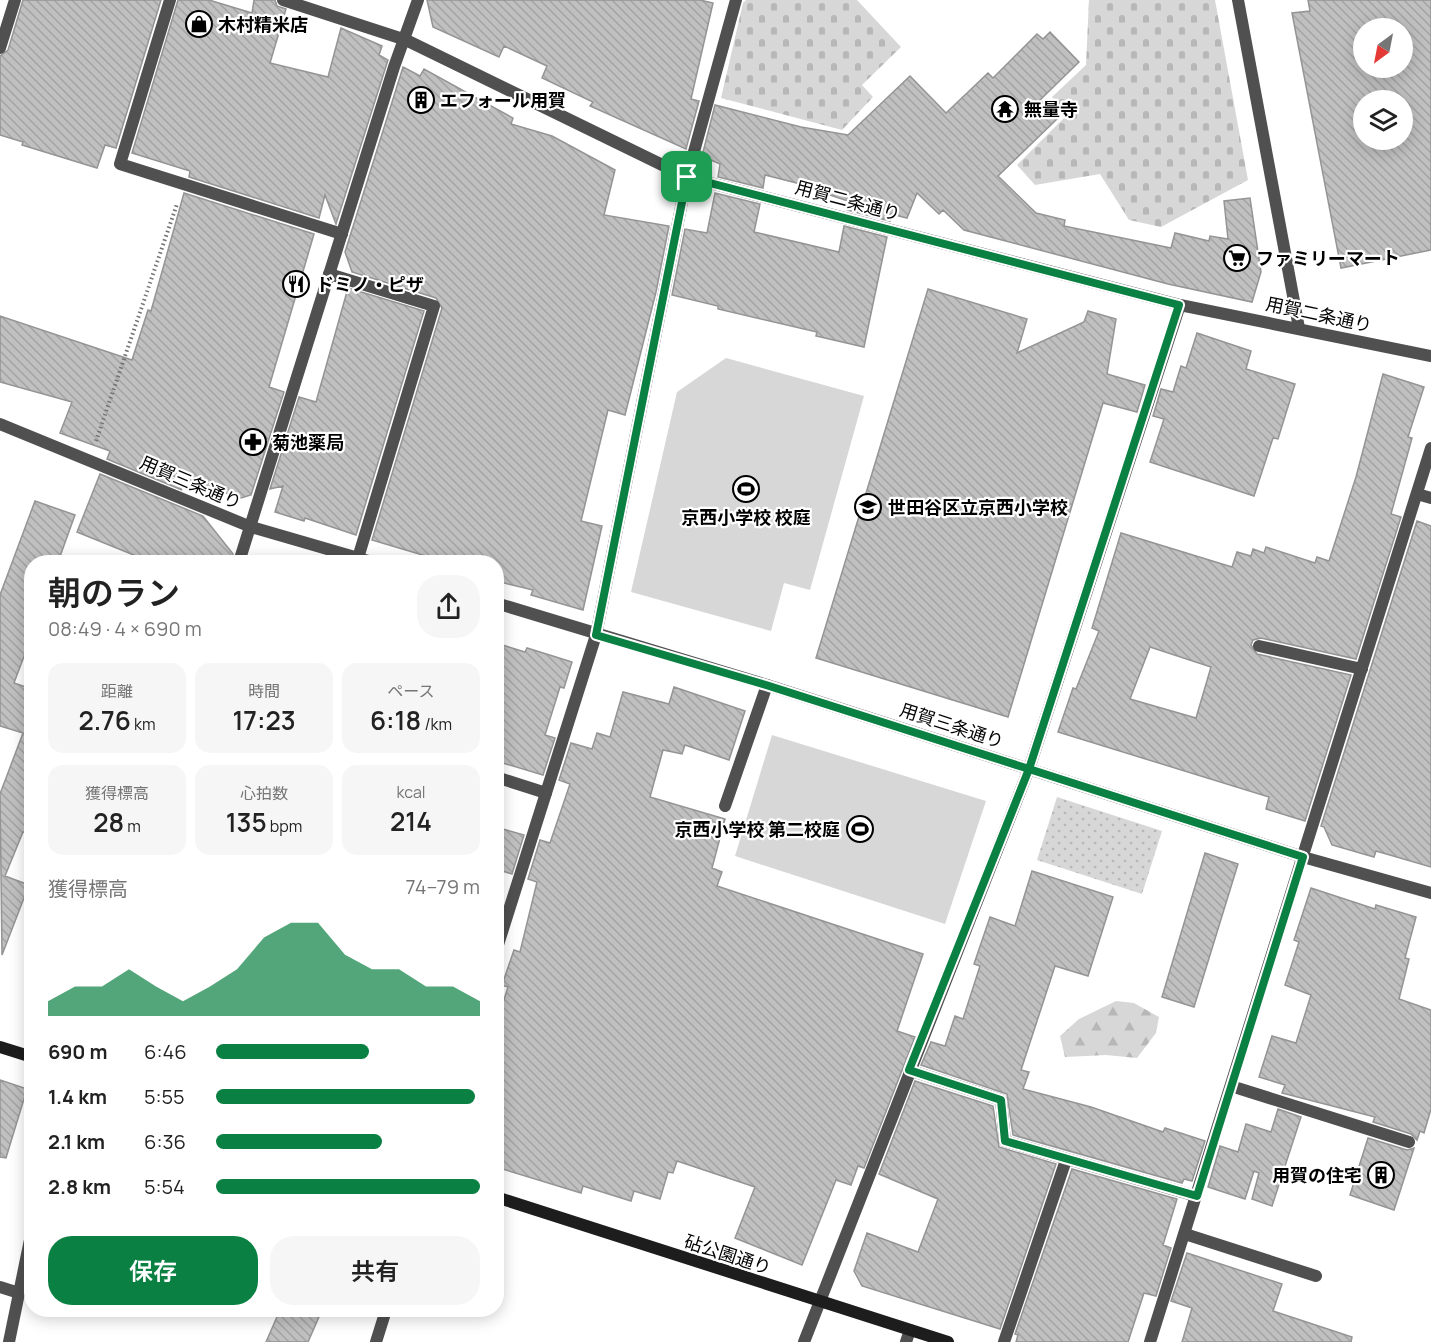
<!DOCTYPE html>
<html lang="ja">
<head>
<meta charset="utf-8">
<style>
  body { margin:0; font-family:Manrope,"Noto Sans JP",sans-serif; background:#f6f6f6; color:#222; height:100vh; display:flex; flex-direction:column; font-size:22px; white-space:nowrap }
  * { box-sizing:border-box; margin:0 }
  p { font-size:20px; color:#767676 }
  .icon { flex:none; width:33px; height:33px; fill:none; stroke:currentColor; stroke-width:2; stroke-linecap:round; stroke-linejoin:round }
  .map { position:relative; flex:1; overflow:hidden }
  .details { position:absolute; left:24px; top:555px; width:480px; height:762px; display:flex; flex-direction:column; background:#fff; border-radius:24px; box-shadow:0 3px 15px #0003 }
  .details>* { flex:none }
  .needle { width:39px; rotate:212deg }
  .buttons { position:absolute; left:1353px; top:18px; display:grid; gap:12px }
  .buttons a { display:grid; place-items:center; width:60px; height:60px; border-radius:50%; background:#fff; box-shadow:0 3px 15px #0003; font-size:30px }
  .pin { position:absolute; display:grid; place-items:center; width:51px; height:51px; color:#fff; margin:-26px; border-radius:12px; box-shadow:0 3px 9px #0006 }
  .round { display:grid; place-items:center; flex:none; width:63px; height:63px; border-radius:24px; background:#f6f6f6 }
  .head { display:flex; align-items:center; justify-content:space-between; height:102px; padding:0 24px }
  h1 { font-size:33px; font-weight:600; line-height:45px }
  .stats { display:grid; grid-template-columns:repeat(3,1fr); gap:9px; height:102px; padding:6px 24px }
  .stats div { display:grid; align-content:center; border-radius:15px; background:#f6f6f6; text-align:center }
  .stats b { font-size:26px; font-weight:600 }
  .stats small { font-size:16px; font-weight:400 }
  .stats p { font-size:16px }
  .chart { height:168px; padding:12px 24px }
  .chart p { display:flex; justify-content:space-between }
  .chart svg { width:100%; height:108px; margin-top:6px; fill:#0b8043; opacity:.7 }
  .action { display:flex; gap:12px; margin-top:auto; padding:12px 24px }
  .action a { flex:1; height:69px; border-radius:24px; background:#0b8043; color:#fff; font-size:24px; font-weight:600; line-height:69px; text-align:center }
  .action a+a { background:#f6f6f6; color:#222 }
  ul { padding:0 24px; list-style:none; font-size:20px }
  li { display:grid; grid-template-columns:96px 72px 1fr; align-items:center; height:45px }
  li i { height:15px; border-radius:8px; background:#0b8043 }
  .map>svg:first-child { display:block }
</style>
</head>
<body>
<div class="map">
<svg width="1431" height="1342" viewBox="0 0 1431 1342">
  <defs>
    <pattern id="grass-dots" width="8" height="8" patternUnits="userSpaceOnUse" patternTransform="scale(1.5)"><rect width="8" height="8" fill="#d7d7d7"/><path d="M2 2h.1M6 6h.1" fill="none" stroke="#b7b7b7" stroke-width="1.8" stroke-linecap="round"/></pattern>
    <pattern id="forest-firs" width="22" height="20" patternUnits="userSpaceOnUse" patternTransform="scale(1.5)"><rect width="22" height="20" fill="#d7d7d7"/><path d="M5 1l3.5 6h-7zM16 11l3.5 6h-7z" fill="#b7b7b7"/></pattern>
    <pattern id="cemetery-stones" width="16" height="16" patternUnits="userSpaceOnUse" patternTransform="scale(1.5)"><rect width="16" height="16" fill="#d7d7d7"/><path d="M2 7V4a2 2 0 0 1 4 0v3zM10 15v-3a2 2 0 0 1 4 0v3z" fill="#b7b7b7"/></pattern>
    <pattern id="building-back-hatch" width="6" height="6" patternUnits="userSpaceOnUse" patternTransform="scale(1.5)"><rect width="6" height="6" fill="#c0c0c0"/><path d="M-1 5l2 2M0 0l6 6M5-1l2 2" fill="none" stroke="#a3a3a3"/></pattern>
  </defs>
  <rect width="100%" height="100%" fill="#fff"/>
  <path fill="url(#grass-dots)" d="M1057,797L1162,831L1142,894L1037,860Z"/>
  <path fill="url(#forest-firs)" d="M1116,1001L1134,1003L1159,1017L1156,1033L1137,1058L1106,1055L1065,1057L1060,1036L1079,1019Z"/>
  <path fill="url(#cemetery-stones)" d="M746,0H857L901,47L862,85L873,97L842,130L721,98L743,3Z
    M1089,0H1215L1248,180L1161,227L1129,220L1100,174L1035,185L1017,165L1067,115L1052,97L1086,65Z"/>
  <path fill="#d7d7d7" d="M726,358L864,396L810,590L784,583L771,631L631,592L677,392Z
    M772,735L986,801L945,924L735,856Z"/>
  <path fill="url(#building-back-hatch)" stroke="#949494" stroke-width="1.5" fill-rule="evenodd" d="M23,0H161L116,148L105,145L97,168L22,145L23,142L0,135V56L8,50Z
    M178,0H209L252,13L254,0H275L277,6L286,9L270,63L328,77L341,28L382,46L379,55L388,60L336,224L325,195L319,218L189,177L190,171L132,153Z
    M427,0H700L713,3L691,99L699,101L686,149L590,106L593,102L542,78L547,66L504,46L499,57L433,27Z
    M1308,0H1431V250L1341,268L1292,13L1310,11ZM1364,28H1402V68H1364ZM1364,100H1402V140H1364Z
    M1050,32L1079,62L1040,100L1058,118L998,176L1036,213L1065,220L1064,226L1171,248L1175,233L1209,241L1210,236L1228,239L1224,201L1250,198L1261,272L1252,302L1168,284L964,230L943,210L939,214L917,193L907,218L891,214L890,221L847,210L848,201L827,194L828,191L765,175L763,188L718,177L720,164L702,156L715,105L801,127L848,135L910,76L946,113L988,73L993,78L1037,34L1043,39Z
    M403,67L420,76L424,69L513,118L511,124L552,136L615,170L604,215L669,226L656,292L625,415L608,410L581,521L602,526L583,610L531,595L533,590L496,581V562H446L372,540L442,308L436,298L352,272L345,252Z
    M184,193L314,234L269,387L284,392L251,495L241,498L170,475L182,490L107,459L110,451L60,433L72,402L0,382V316L132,360L148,310L151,311Z
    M715,193L760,204L754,232L839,252L844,226L887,237L864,347L816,336L817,332L718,309V306L672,295L685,229L707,233Z
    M348,288L424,311L356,535L305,518L304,521L275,512L283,486L270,489L299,397L316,402Z
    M928,289L1027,319L1017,353L1084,322L1088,311L1116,319L1107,374L1145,385L1137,412L1103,403L1008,717L816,658Z
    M1197,333L1251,351L1246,369L1295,384L1278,439L1273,438L1254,496L1150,462L1164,419L1153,416L1161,389L1173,392L1181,366L1186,368Z
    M1383,374L1424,387L1408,437L1412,438L1391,514L1401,517L1356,659L1261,638L1253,640L1251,645L1257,654L1351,675L1305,821L1266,809L1269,797L1058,732L1073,688L1076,689L1099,631L1092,628L1121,533L1232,567L1237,552L1251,556L1253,549L1264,553L1266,547L1315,563L1317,557L1329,561L1356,477ZM1150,647L1211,667L1196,718L1130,699Z
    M100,474L203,516L233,554L231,562H151L77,532Z
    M35,501L75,515L58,562H32V635L14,683L32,689V835L23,832L5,876L29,885L2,955L0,794L23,733L0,726V595Z
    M1417,521L1431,526V867L1376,851L1374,857L1332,845L1324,827L1321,826Z
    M496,643L525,652L527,648L572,662L564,688L560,687L545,735L555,738L543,775L496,761Z
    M674,687L745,711L729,760L685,745L682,754L663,750L650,797L725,819L712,868L722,872L717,886L923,954L897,1031L915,1037L864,1168L858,1166L851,1185L836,1180L802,1265L735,1238L755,1187L677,1161L673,1173L668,1172L660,1199L634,1191L631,1201L583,1186L581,1193L496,1167V1025L508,987L502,985L514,950L520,952L537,882L528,879L540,840L550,843L570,784L559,780L571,743L592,749L597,733L610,737L623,692L669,704Z
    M496,827L524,835L512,874L496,869Z
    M1205,853L1238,864L1194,1007L1162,997Z
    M1032,871L1113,897L1088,976L1055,966L1021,1070L1029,1072L1023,1089L1091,1107L1163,1132L1165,1128L1205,1141L1192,1181L1184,1179L1182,1183L1013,1135L1007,1094L921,1065L931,1042L945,1046L955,1016L963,1019L980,966L974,964L990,917L1015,926Z
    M1311,888L1375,909L1376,905L1416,917L1405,958L1409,959L1399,999L1431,1010V1109L1424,1133L1420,1131L1417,1140L1411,1134L1373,1122L1375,1117L1282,1093L1285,1085L1259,1077L1272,1036L1296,1043L1311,995L1285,985L1299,942L1294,940Z
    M0,1080L27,1089L6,1158L0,1157Z
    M915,1081L993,1106L999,1147L1056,1164L1000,1329L862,1286L854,1271L867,1233L918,1252L938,1199L879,1174Z
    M1278,1109L1301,1117L1272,1206L1252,1199L1259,1173L1254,1171L1245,1199L1208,1187L1220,1146L1238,1152L1246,1124L1271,1132Z
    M1368,1138L1407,1150L1414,1148L1394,1210L1350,1195Z
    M1072,1169L1177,1199L1163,1245L1171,1248L1156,1296L1144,1293L1128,1342H1016L1018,1335L1015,1334Z
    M1187,1253L1282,1284L1273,1311L1352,1337L1351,1342H1182L1192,1308L1171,1301Z
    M280,1310H322L308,1342H266Z"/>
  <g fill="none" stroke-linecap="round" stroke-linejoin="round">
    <path stroke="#727272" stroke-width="4" stroke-dasharray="1.5 3" stroke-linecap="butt" d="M96,441L177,204"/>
    <path stroke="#505050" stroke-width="12" d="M170,0L120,164L342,234
      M0,48L15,0
      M687,177L736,0
      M329,274L434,306L358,558
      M1417,494L1431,498
      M1259,646L1362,669
      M496,777L546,793
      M725,806L767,685
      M909,1070L1001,1100L1005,1141L1196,1196
      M1231,1086L1409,1142
      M1185,1234L1316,1276
      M0,1287L19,1293
      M1004,1342L1066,1160"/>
    <path stroke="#505050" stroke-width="12" d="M283,0L406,40L687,177L1180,305L1431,356
      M1238,0L1299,328
      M0,424L251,527L372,562
      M239,562L394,67L418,0
      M496,603L767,685L1303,857L1431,893
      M496,951L596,635L687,177
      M9,1342L32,1230
      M376,1342L386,1310
      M804,1342L1029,769L1180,305
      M906,1342L910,1330
      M1150,1342L1431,448"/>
    <path stroke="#1d1d1d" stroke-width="12" d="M0,1047L32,1057
      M496,1197L948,1342"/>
  </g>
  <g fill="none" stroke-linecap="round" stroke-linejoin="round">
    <defs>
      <path id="route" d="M687,177L596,635L766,685L1029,769L909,1070L1001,1100L1005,1141L1197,1196L1303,857L1029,769L1179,305L687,177"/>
    </defs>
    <use href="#route" stroke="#fff" stroke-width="12"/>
    <use href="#route" stroke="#0b8043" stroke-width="8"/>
  </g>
  <defs>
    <symbol id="shop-ring" viewBox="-11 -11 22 22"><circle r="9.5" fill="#fff" stroke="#000" stroke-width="1.5"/><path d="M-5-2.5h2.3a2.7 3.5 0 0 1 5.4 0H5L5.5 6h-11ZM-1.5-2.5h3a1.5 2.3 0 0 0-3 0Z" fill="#000"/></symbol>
    <symbol id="building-ring" viewBox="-11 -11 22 22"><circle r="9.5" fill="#fff" stroke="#000" stroke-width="1.5"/><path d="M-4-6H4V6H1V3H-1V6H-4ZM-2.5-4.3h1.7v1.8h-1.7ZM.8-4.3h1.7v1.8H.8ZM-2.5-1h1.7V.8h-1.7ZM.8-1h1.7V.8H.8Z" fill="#000"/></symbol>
    <symbol id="temple-ring" viewBox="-11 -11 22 22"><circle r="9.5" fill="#fff" stroke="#000" stroke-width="1.5"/><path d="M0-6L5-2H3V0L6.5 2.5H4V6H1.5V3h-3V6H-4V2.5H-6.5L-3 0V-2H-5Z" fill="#000"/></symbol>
    <symbol id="supermarket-ring" viewBox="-11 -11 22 22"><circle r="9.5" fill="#fff" stroke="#000" stroke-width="1.5"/><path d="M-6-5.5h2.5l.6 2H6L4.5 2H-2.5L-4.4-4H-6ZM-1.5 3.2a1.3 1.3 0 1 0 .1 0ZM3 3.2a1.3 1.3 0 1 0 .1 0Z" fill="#000"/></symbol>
    <symbol id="restaurant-ring" viewBox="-11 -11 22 22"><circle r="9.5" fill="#fff" stroke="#000" stroke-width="1.5"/><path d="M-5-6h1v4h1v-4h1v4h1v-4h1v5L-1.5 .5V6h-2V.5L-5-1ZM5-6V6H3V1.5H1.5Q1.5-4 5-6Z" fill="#000"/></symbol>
    <symbol id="pharmacy-ring" viewBox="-11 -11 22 22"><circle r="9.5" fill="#fff" stroke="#000" stroke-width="1.5"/><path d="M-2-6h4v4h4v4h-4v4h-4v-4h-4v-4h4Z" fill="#000"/></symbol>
    <symbol id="stadium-ring" viewBox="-11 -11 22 22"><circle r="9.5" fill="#fff" stroke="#000" stroke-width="1.5"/><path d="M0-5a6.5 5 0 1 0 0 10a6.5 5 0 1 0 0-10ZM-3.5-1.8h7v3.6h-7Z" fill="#000"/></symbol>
    <symbol id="school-ring" viewBox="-11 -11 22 22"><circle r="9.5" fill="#fff" stroke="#000" stroke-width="1.5"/><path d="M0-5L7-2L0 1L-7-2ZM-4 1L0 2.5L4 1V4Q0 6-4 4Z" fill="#000"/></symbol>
  </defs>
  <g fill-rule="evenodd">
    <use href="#shop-ring" x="184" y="9" width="30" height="30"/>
    <use href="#building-ring" x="406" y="85" width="30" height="30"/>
    <use href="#temple-ring" x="990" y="94" width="30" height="30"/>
    <use href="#supermarket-ring" x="1222" y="243" width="30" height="30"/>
    <use href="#restaurant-ring" x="281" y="269" width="30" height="30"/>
    <use href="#pharmacy-ring" x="238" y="427" width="30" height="30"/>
    <use href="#stadium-ring" x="731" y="474" width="30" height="30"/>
    <use href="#school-ring" x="853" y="492" width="30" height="30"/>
    <use href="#stadium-ring" x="845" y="814" width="30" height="30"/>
    <use href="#building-ring" x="1366" y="1160" width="30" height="30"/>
  </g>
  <g text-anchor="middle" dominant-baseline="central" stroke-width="4.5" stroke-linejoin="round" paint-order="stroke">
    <g font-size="18" font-weight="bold" fill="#000" stroke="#fff" text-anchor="start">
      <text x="218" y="24">木村精米店</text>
      <text x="440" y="100">エフォール用賀</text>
      <text x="1024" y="109">無量寺</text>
      <text x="1256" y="258">ファミリーマート</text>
      <text x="316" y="284">ドミノ・ピザ</text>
      <text x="272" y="442">菊池薬局</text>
      <text x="888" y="507">世田谷区立京西小学校</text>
      <text x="746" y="517" text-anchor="middle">京西小学校 校庭</text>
      <text x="840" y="829" text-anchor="end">京西小学校 第二校庭</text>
      <text x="1362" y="1175" text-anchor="end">用賀の住宅</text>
    </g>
    <g font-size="18" fill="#000" stroke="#fff">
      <text transform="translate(848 200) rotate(15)">用賀二条通り</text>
      <text transform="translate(1319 314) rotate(12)">用賀二条通り</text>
      <text transform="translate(191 482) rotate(23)">用賀三条通り</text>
      <text transform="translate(952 725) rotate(18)">用賀三条通り</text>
      <text transform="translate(728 1254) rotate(18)">砧公園通り</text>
    </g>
  </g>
</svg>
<div class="buttons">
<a><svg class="needle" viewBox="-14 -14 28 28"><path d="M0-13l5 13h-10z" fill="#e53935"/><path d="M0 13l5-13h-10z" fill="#767676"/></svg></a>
<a><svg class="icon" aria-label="layers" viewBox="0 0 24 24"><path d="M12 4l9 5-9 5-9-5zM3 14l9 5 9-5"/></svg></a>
</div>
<div class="pin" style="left:687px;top:177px;background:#1e9e55"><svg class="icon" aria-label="arrive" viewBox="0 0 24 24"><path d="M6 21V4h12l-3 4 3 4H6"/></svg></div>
<section class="details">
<div class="head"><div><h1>朝のラン</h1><p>08:49 · 4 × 690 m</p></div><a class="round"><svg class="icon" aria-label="share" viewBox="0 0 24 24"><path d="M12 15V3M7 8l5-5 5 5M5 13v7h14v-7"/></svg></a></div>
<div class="stats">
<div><p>距離</p><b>2.76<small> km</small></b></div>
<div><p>時間</p><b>17:23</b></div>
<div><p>ペース</p><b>6:18<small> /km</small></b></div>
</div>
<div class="stats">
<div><p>獲得標高</p><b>28<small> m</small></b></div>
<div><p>心拍数</p><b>135<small> bpm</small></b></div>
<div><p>kcal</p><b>214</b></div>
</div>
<div class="chart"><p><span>獲得標高</span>74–79 m</p>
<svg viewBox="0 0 160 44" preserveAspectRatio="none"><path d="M0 44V38L10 32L20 32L30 25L40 32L50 38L60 32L70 25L80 12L90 6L100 6L110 19L120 25L130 25L140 32L150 32L160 38V44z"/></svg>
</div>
<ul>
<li><b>690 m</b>6:46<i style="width:58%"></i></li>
<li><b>1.4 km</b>5:55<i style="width:98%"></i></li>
<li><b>2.1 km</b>6:36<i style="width:63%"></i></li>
<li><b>2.8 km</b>5:54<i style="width:100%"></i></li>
</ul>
<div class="action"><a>保存</a><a>共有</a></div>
</section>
</div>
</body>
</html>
